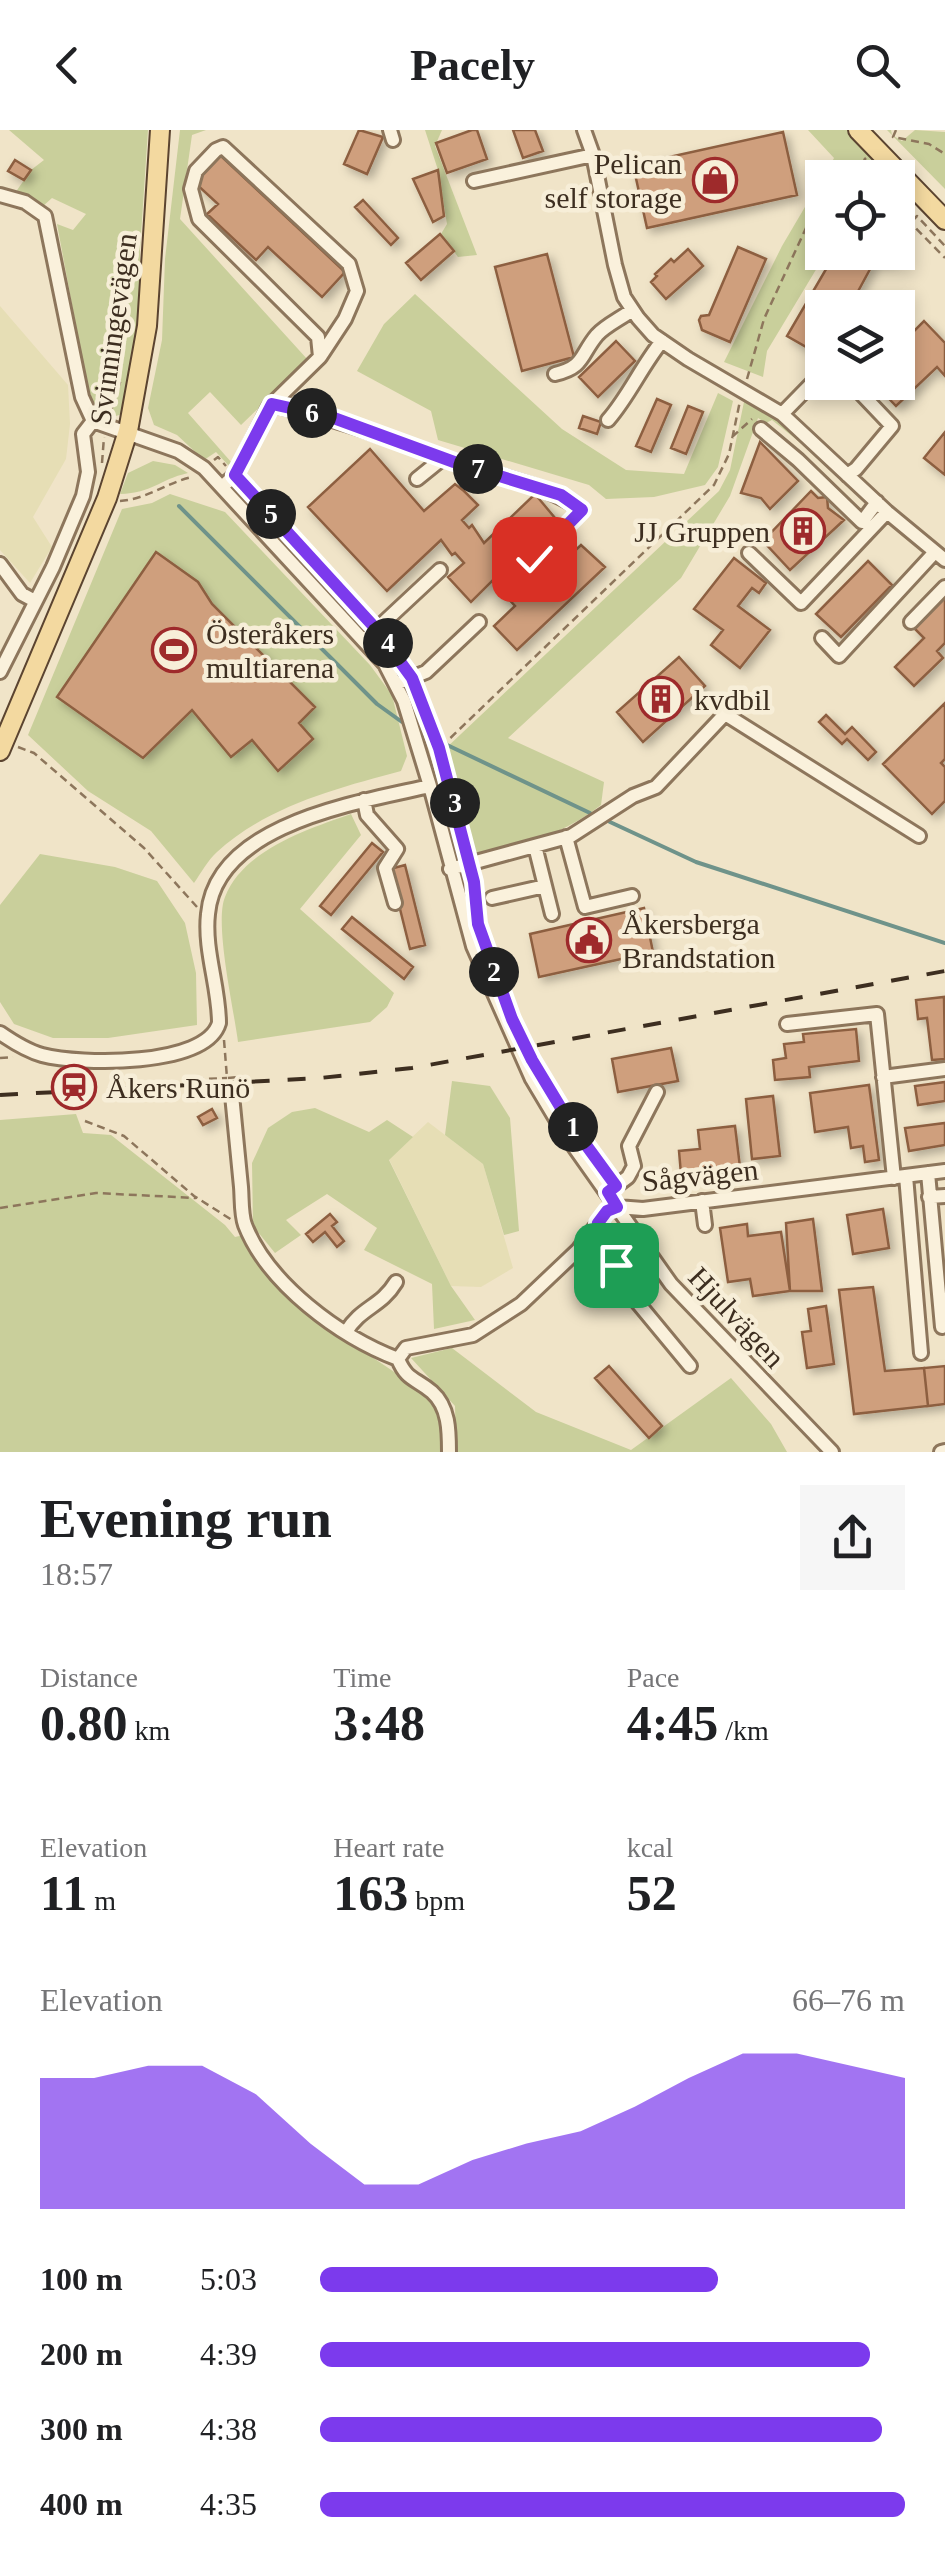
<!DOCTYPE html>
<html lang="en">
<head>
<meta charset="utf-8">
<style>
  body { margin:0; font-family:"Times New Roman",serif; background:#f6f6f6; color:#202124; height:100vh; display:flex; flex-direction:column; font-size:38px; white-space:nowrap }
  * { box-sizing:border-box; margin:0 }
  p { font-size:32px; color:#757577 }
  .icon { flex:none; width:55px; height:55px; fill:none; stroke:currentColor; stroke-width:2; stroke-linecap:round; stroke-linejoin:round }
  .map { position:relative; height:1322px; overflow:hidden }
  .details { display:flex; flex-direction:column; background:#fff; flex:1 }
  .details>* { flex:none }
  .tools { position:absolute; left:805px; top:30px; display:grid; gap:20px }
  .tools a { display:grid; place-items:center; width:110px; height:110px; border-radius:0px; background:#fff; box-shadow:0 5px 15px #0003; font-size:50px }
  .pin { position:absolute; display:grid; place-items:center; width:85px; height:85px; color:#fff; margin:-42px; border-radius:20px; box-shadow:0 5px 15px #0006 }
  .km { position:absolute; width:50px; height:50px; margin:-25px; border-radius:50%; background:#222; color:#fff; font-size:28px; line-height:50px; text-align:center }
  .round { display:grid; place-items:center; flex:none; width:105px; height:105px; border-radius:0px; background:#f6f6f6 }
  .overview { display:flex; align-items:center; justify-content:space-between; height:170px; padding:0 40px }
  h1 { font-size:55px; font-weight:800; line-height:75px }
  .metrics { display:grid; grid-template-columns:repeat(3,1fr); gap:15px; height:170px; padding:10px 40px }
  .metrics div { display:grid; align-content:center }
  .metrics b { font-size:50px; font-weight:800 }
  .metrics small { font-size:28px; font-weight:400 }
  .metrics p { font-size:28px }
  .chart { height:280px; padding:20px 40px }
  .chart p { display:flex; justify-content:space-between }
  .chart svg { width:100%; height:180px; margin-top:10px; fill:#7c3aed; opacity:.7 }
  ul { padding:0 40px; list-style:none; font-size:32px }
  li { display:grid; grid-template-columns:160px 120px 1fr; align-items:center; height:75px }
  li i { height:25px; border-radius:12px; background:#7c3aed }
  header { display:flex; justify-content:space-between; align-items:center; height:130px; padding:0 40px; background:#fff; font-size:45px; font-weight:800 }
  .map>svg:first-child { display:block }
</style>
</head>
<body>
<header><svg class="icon" aria-label="back" viewBox="0 0 24 24"><path d="M15 5l-7 7 7 7"/></svg>Pacely<svg class="icon" aria-label="search" viewBox="0 0 24 24"><circle cx="10" cy="10" r="6"/><path d="M15 15l6 6"/></svg></header>
<div class="map">
<svg width="945" height="1322" viewBox="0 0 945 1322">
  <defs>
    <filter id="shadow"><feDropShadow dx="4.5" dy="4.5" stdDeviation="5" flood-color="#0004"/></filter>
  </defs>
  <rect width="100%" height="100%" fill="#f0e4c8"/>
  <path fill="#e6deb5" d="M0,176L68,255L70,294L66,329L33,387L52,417L30,453L0,420Z
    M428,992L483,1034L513,1138L481,1157L451,1156L389,1029Z"/>
  <path fill="#c9cf9b" d="M9,0H148L140,120L142,180L126,281C112,291 103,286 91,277L57,94L73,100L86,84L52,68L42,77L25,65L13,66L31,40L44,30Z
    M180,0H206L192,5L180,89L308,230L241,295L210,262L188,283L232,333L228,335L216,322L204,330L177,305L154,295L148,278L162,210L165,129Z
    M425,0H442L435,16L477,125L458,127L441,104L447,94L438,40Z
    M808,0H850L897,48H823L834,28Z
    M887,0H891L892,5L902,11L915,0L945,2V59Z
    M822,48V122L826,123L767,221L763,247L724,232L782,116Z
    M415,164L562,299L626,340L684,344L718,263L733,271L718,337L705,355L654,367L606,369L589,355L438,310L431,281L357,241L384,194Z
    M745,267L805,312L802,314L772,290L766,293L758,288L730,366L681,448L508,608L604,652L601,675C562,706 519,716 471,727L444,620L719,361L730,340Z
    M153,331L175,335L188,343C158,350 153,363 120,364L128,343Z
    M243,342L376,489L363,492L240,364L238,358Z
    M170,364L225,382L370,535L392,565L407,626L401,641C338,658 267,676 217,722C208,730 201,743 194,753L151,701L88,661L28,605L122,379L152,373Z
    M351,684L361,705L300,779L394,863L387,877L370,892L238,912C234,880 214,793 225,767C243,720 308,699 351,684Z
    M40,724L115,737L157,751L185,793L196,843L197,895L108,908H53L14,894L0,872V775Z
    M452,951L490,956L510,988L519,1101L504,1105L483,1034L445,1005Z
    M315,978L369,1002L387,990L413,1007L389,1030L451,1156L475,1190L434,1199L432,1154L364,1120L377,1098L327,1064L286,1090L301,1105L275,1123L253,1096L252,1033L268,998L292,982Z
    M76,984L83,1003L111,1005L225,1095L235,1107L244,1105L293,1174L430,1266L441,1291L442,1322H0V990Z
    M452,1218L536,1282L631,1320L731,1248L771,1294L787,1322H456L455,1276L411,1228Z"/>
  <g fill="none" stroke-linecap="round" stroke-linejoin="round">
    <path stroke="#6f938a" stroke-width="4" d="M179,376L377,574L402,592
      M445,614L590,683
      M610,692L696,732L945,813"/>
  </g>
  <path fill="#cf9f7d" stroke="#8d5f41" stroke-width="2.5" filter="url(#shadow)" d="M359,0L383,7L367,44L344,34Z
    M472,0H477L487,29L447,43L436,13Z
    M513,0H535L543,21L523,28Z
    M783,2L797,65L647,98L633,35Z
    M220,25L345,142L322,167L268,117L256,130L207,84L218,74L194,52Z
    M15,30L31,40L24,50L8,41Z
    M438,40L444,86L433,92L413,49Z
    M363,70L398,108L391,115L355,77Z
    M440,104L454,121L421,150L406,133Z
    M738,117L766,129L730,212L702,200L699,190L701,186L709,185Z
    M688,119L703,136L666,169L651,152L657,146L655,144L671,129L674,132Z
    M836,122H892L888,131L875,130L849,178H822V226L787,206Z
    M547,124L574,227L522,241L495,137Z
    M924,191L945,213V246L937,237L896,276L873,252H898V217Z
    M616,211L635,231L598,267L579,247Z
    M657,269L671,275L651,322L636,316Z
    M688,276L703,282L686,324L671,318Z
    M583,286L601,292L597,304L579,298Z
    M945,302V345L924,328Z
    M760,312L798,351L770,379L761,368L741,363Z
    M370,319L424,381L455,354L464,361L478,375L462,390L469,398L472,395L484,413L535,364L555,388L517,428L540,453L581,415L605,437L517,520L494,496L515,476L492,451L471,472L448,447L464,433L455,423L452,425L441,410L387,461L308,377Z
    M811,361L818,368L827,367L828,378L844,390L790,440L763,411Z
    M156,422L198,452L212,474L315,577L299,593L313,609L278,641L252,610L231,627L192,580L143,628L57,567Z
    M734,428L766,453L759,463L752,458L738,476L770,500L740,538L711,515L723,500L694,479Z
    M868,431L892,455L841,507L816,484Z
    M945,465V513L937,521L943,528L914,556L895,537L924,508L913,497Z
    M679,527L705,556L643,612L617,582Z
    M945,573V629L941,633L945,637V671L932,684L883,634Z
    M826,585L845,604L852,597L876,622L868,630L847,609L842,614L819,592Z
    M372,713L383,722L331,785L320,776Z
    M405,735L425,815L410,819L390,739Z
    M644,778L653,822L539,847L530,804Z
    M352,787L413,837L404,849L342,799Z
    M944,867L945,929L932,930L927,888L918,889L916,870Z
    M856,899L859,931L809,937L810,947L775,950L773,930L786,928L784,914L804,912L803,904Z
    M671,918L678,951L618,962L612,929Z
    M945,952V971L918,975L915,956Z
    M869,955L879,1030L865,1032L863,1016L851,1018L848,997L815,1002L810,963Z
    M773,966L780,1026L752,1029L746,969Z
    M212,979L217,988L203,995L198,987Z
    M945,993V1015L909,1021L905,998Z
    M735,996L740,1037L681,1044L679,1021L700,1019L698,1000Z
    M883,1079L889,1118L853,1124L847,1085Z
    M330,1084L337,1092L332,1096L344,1111L337,1117L325,1102L313,1112L306,1104Z
    M813,1089L822,1161H790L786,1093Z
    M747,1094L748,1106L781,1102L790,1161L753,1166L750,1149L728,1152L720,1098Z
    M873,1157L885,1241L924,1238L928,1276L854,1284L839,1160Z
    M826,1176L834,1234L807,1238L802,1202L811,1201L808,1179Z
    M609,1236L662,1296L649,1308L595,1248Z
    M945,1236V1274L928,1276L924,1238Z"/>
  <g fill="none" stroke-linecap="round" stroke-linejoin="round">
    <defs>
      <path id="minor" d="M390,0L393,10
        M584,0L593,25L615,135L624,167L638,188L653,205L688,229L782,284L887,382L945,430
        M474,51L593,25
        M0,65L25,72L45,86L82,267L93,291L178,321L204,338L385,534L404,571L430,656L473,816L532,949L563,1001L671,1154L832,1322
        M555,244C585,237 580,225 597,205C606,195 622,188 632,180
        M272,275C337,288 389,309 451,331C495,346 543,353 582,380L534,429
        M782,284L822,243
        M608,290C629,266 641,237 662,211
        M761,299L798,330L862,392L877,372
        M847,345L856,339L892,296L854,256
        M417,349L443,328
        M222,357L235,345L269,277L320,227L318,207L199,89L191,59L196,41L216,20L223,17L349,134L357,161L345,189L320,227
        M749,423L801,473L887,382
        M0,434L22,464L35,471
        M911,492L945,457
        M822,508L839,526L935,422
        M365,510L440,440
        M0,542L53,437L83,366L88,342L83,304L93,291
        M396,554L426,542L479,492
        M364,670L367,685L397,719L385,738L395,773
        M566,707L585,777L632,766
        M535,716L552,784
        M450,739L571,706L633,666L656,657L725,584L919,706
        M492,768L545,756
        M787,894L877,884L894,1048
        M0,903C13,912 27,921 42,925C80,935 206,937 219,893C219,857 204,820 208,784C216,693 361,672 430,656
        M883,947L945,939
        M232,965C235,995 238,1026 241,1057C242,1069 241,1084 245,1095C268,1154 340,1207 398,1229
        M928,1043L942,1197L945,1196
        M906,1046L921,1223
        M608,1062L628,1047L634,1036L629,1016L657,962
        M929,1067L945,1066
        M702,1071L705,1095
        M598,1093L614,1111L623,1155L690,1236
        M346,1202C361,1177 381,1177 396,1152
        M398,1229L406,1218L473,1205L521,1174L578,1120L607,1081L617,1077L643,1079L945,1041
        M398,1229C407,1251 416,1248 432,1262C449,1277 449,1301 449,1322
        M941,1322L945,1321"/>
      <path id="major" d="M858,0L945,90
        M0,621L107,368L128,301L147,196L160,0"/>
    </defs>
    <use href="#minor" stroke="#8d765c" stroke-width="18"/>
    <use href="#major" stroke="#5b4430" stroke-width="22"/>
    <path stroke="#8d765c" stroke-width="2.5" stroke-dasharray="8 5" stroke-linecap="butt" d="M896,0L893,7L929,14L945,24
      M860,35L866,48
      M845,48L866,28
      M898,80L945,128
      M912,91L917,86L945,116
      M747,249L764,189L812,85L822,72
      M110,284L121,249
      M732,307L752,289
      M214,330L218,327L226,336
      M102,333L104,307
      M242,353L369,490
      M120,371C147,369 166,353 192,347
      M384,508L406,538
      M417,557L439,618L467,722
      M18,617L34,623L144,718L197,777
      M441,617L714,355L729,324L740,271
      M473,744L477,781
      M224,910L227,948L241,947L242,958
      M0,928L13,927
      M183,950L227,948
      M85,991L124,1006L194,1066L232,1090
      M0,1078L96,1063L196,1068"/>
    <use href="#minor" stroke="#faf1dc" stroke-width="12"/>
    <use href="#major" stroke="#f3d9a0" stroke-width="18"/>
    <path stroke="#3d2e20" stroke-width="4" stroke-dasharray="18 18" stroke-linecap="butt" d="M0,965L320,948L412,938L945,841"/>
  </g>
  <g fill="none" stroke-linecap="round" stroke-linejoin="round">
    <defs>
      <path id="route" d="M534,429L582,380L561,365L454,332L331,287L272,274L235,345L377,500L412,548L439,618L474,752L478,794L512,889L532,930L570,993L616,1056L608,1062L617,1077L607,1081L598,1093L614,1112L616,1135"/>
    </defs>
    <use href="#route" stroke="#fff" stroke-width="20"/>
    <use href="#route" stroke="#7c3aed" stroke-width="12"/>
  </g>
  <defs>
    <symbol id="shop-ring" viewBox="-11 -11 22 22"><circle r="9.5" fill="#f7eed8" stroke="#9e2a2b" stroke-width="1.5"/><path d="M-5-2.5h2.3a2.7 3.5 0 0 1 5.4 0H5L5.5 6h-11ZM-1.5-2.5h3a1.5 2.3 0 0 0-3 0Z" fill="#9e2a2b"/></symbol>
    <symbol id="building-ring" viewBox="-11 -11 22 22"><circle r="9.5" fill="#f7eed8" stroke="#9e2a2b" stroke-width="1.5"/><path d="M-4-6H4V6H1V3H-1V6H-4ZM-2.5-4.3h1.7v1.8h-1.7ZM.8-4.3h1.7v1.8H.8ZM-2.5-1h1.7V.8h-1.7ZM.8-1h1.7V.8H.8Z" fill="#9e2a2b"/></symbol>
    <symbol id="stadium-ring" viewBox="-11 -11 22 22"><circle r="9.5" fill="#f7eed8" stroke="#9e2a2b" stroke-width="1.5"/><path d="M0-5a6.5 5 0 1 0 0 10a6.5 5 0 1 0 0-10ZM-3.5-1.8h7v3.6h-7Z" fill="#9e2a2b"/></symbol>
    <symbol id="civic-ring" viewBox="-11 -11 22 22"><circle r="9.5" fill="#f7eed8" stroke="#9e2a2b" stroke-width="1.5"/><path d="M-.6-6.5H3V-4.5H.6V-3L4-1V1h2V6H-6V1h2V-1L-.6-3ZM-1.2 2.5V6h2.4V2.5Z" fill="#9e2a2b"/></symbol>
    <symbol id="station-ring" viewBox="-11 -11 22 22"><circle r="9.5" fill="#f7eed8" stroke="#9e2a2b" stroke-width="1.5"/><path d="M-3-6H3Q5-6 5-4V2Q5 4 3 4L4.5 6H3L1.5 4h-3L-3 6H-4.5L-3 4Q-5 4-5 2V-4Q-5-6-3-6ZM-3.5-4v3h7v-3ZM-3.5 1v1.5H-2V1ZM2 1v1.5H3.5V1Z" fill="#9e2a2b"/></symbol>
  </defs>
  <g fill-rule="evenodd">
    <use href="#shop-ring" x="690" y="25" width="50" height="50"/>
    <use href="#building-ring" x="778" y="376" width="50" height="50"/>
    <use href="#stadium-ring" x="149" y="495" width="50" height="50"/>
    <use href="#building-ring" x="636" y="544" width="50" height="50"/>
    <use href="#civic-ring" x="564" y="785" width="50" height="50"/>
    <use href="#station-ring" x="49" y="932" width="50" height="50"/>
  </g>
  <g text-anchor="middle" dominant-baseline="central" stroke-width="9" stroke-linejoin="round" paint-order="stroke">
    <g font-size="30" fill="#3d2e20" stroke="#f7eed8" text-anchor="start">
      <text x="682" y="33" text-anchor="end">Pelican<tspan x="682" dy="34">self storage</tspan></text>
      <text x="770" y="401" text-anchor="end">JJ Gruppen</text>
      <text x="206" y="503">Österåkers<tspan x="206" dy="34">multiarena</tspan></text>
      <text x="694" y="569">kvdbil</text>
      <text x="622" y="793">Åkersberga<tspan x="622" dy="34">Brandstation</tspan></text>
      <text x="106" y="957">Åkers Runö</text>
    </g>
    <g font-size="30" fill="#3d2e20" stroke="#f7eed8">
      <text transform="translate(113 199) rotate(-82)">Svinningevägen</text>
      <text transform="translate(700 1045) rotate(-6)">Sågvägen</text>
      <text transform="translate(737 1187) rotate(47)">Hjulvägen</text>
    </g>
  </g>
</svg>
<div class="tools">
<a><svg class="icon" aria-label="locate" viewBox="0 0 24 24"><circle cx="12" cy="12" r="6"/><path d="M12 2v4M12 18v4M2 12h4M18 12h4"/></svg></a>
<a><svg class="icon" aria-label="layers" viewBox="0 0 24 24"><path d="M12 4l9 5-9 5-9-5zM3 14l9 5 9-5"/></svg></a>
</div>
<div class="pin" style="left:616px;top:1135px;background:#1e9e55"><svg class="icon" aria-label="arrive" viewBox="0 0 24 24"><path d="M6 21V4h12l-3 4 3 4H6"/></svg></div>
<div class="pin" style="left:534px;top:429px;background:#d93025"><svg class="icon" aria-label="check" viewBox="0 0 24 24"><path d="M5 12l5 5 9-10"/></svg></div>
<b class="km" style="left:573px;top:997px">1</b>
<b class="km" style="left:494px;top:842px">2</b>
<b class="km" style="left:455px;top:673px">3</b>
<b class="km" style="left:388px;top:513px">4</b>
<b class="km" style="left:271px;top:384px">5</b>
<b class="km" style="left:312px;top:283px">6</b>
<b class="km" style="left:478px;top:339px">7</b>
</div>
<section class="details">
<div class="overview"><div><h1>Evening run</h1><p>18:57</p></div><a class="round"><svg class="icon" aria-label="share" viewBox="0 0 24 24"><path d="M12 15V3M7 8l5-5 5 5M5 13v7h14v-7"/></svg></a></div>
<div class="metrics">
<div><p>Distance</p><b>0.80<small> km</small></b></div>
<div><p>Time</p><b>3:48</b></div>
<div><p>Pace</p><b>4:45<small> /km</small></b></div>
</div>
<div class="metrics">
<div><p>Elevation</p><b>11<small> m</small></b></div>
<div><p>Heart rate</p><b>163<small> bpm</small></b></div>
<div><p>kcal</p><b>52</b></div>
</div>
<div class="chart"><p><span>Elevation</span>66–76 m</p>
<svg viewBox="0 0 160 44" preserveAspectRatio="none"><path d="M0 44V12L10 12L20 9L30 9L40 16L50 28L60 38L70 38L80 32L90 28L100 25L110 19L120 12L130 6L140 6L150 9L160 12V44z"/></svg>
</div>
<ul>
<li><b>100 m</b>5:03<i style="width:68%"></i></li>
<li><b>200 m</b>4:39<i style="width:94%"></i></li>
<li><b>300 m</b>4:38<i style="width:96%"></i></li>
<li><b>400 m</b>4:35<i style="width:100%"></i></li>
</ul>
</section>
</body>
</html>
